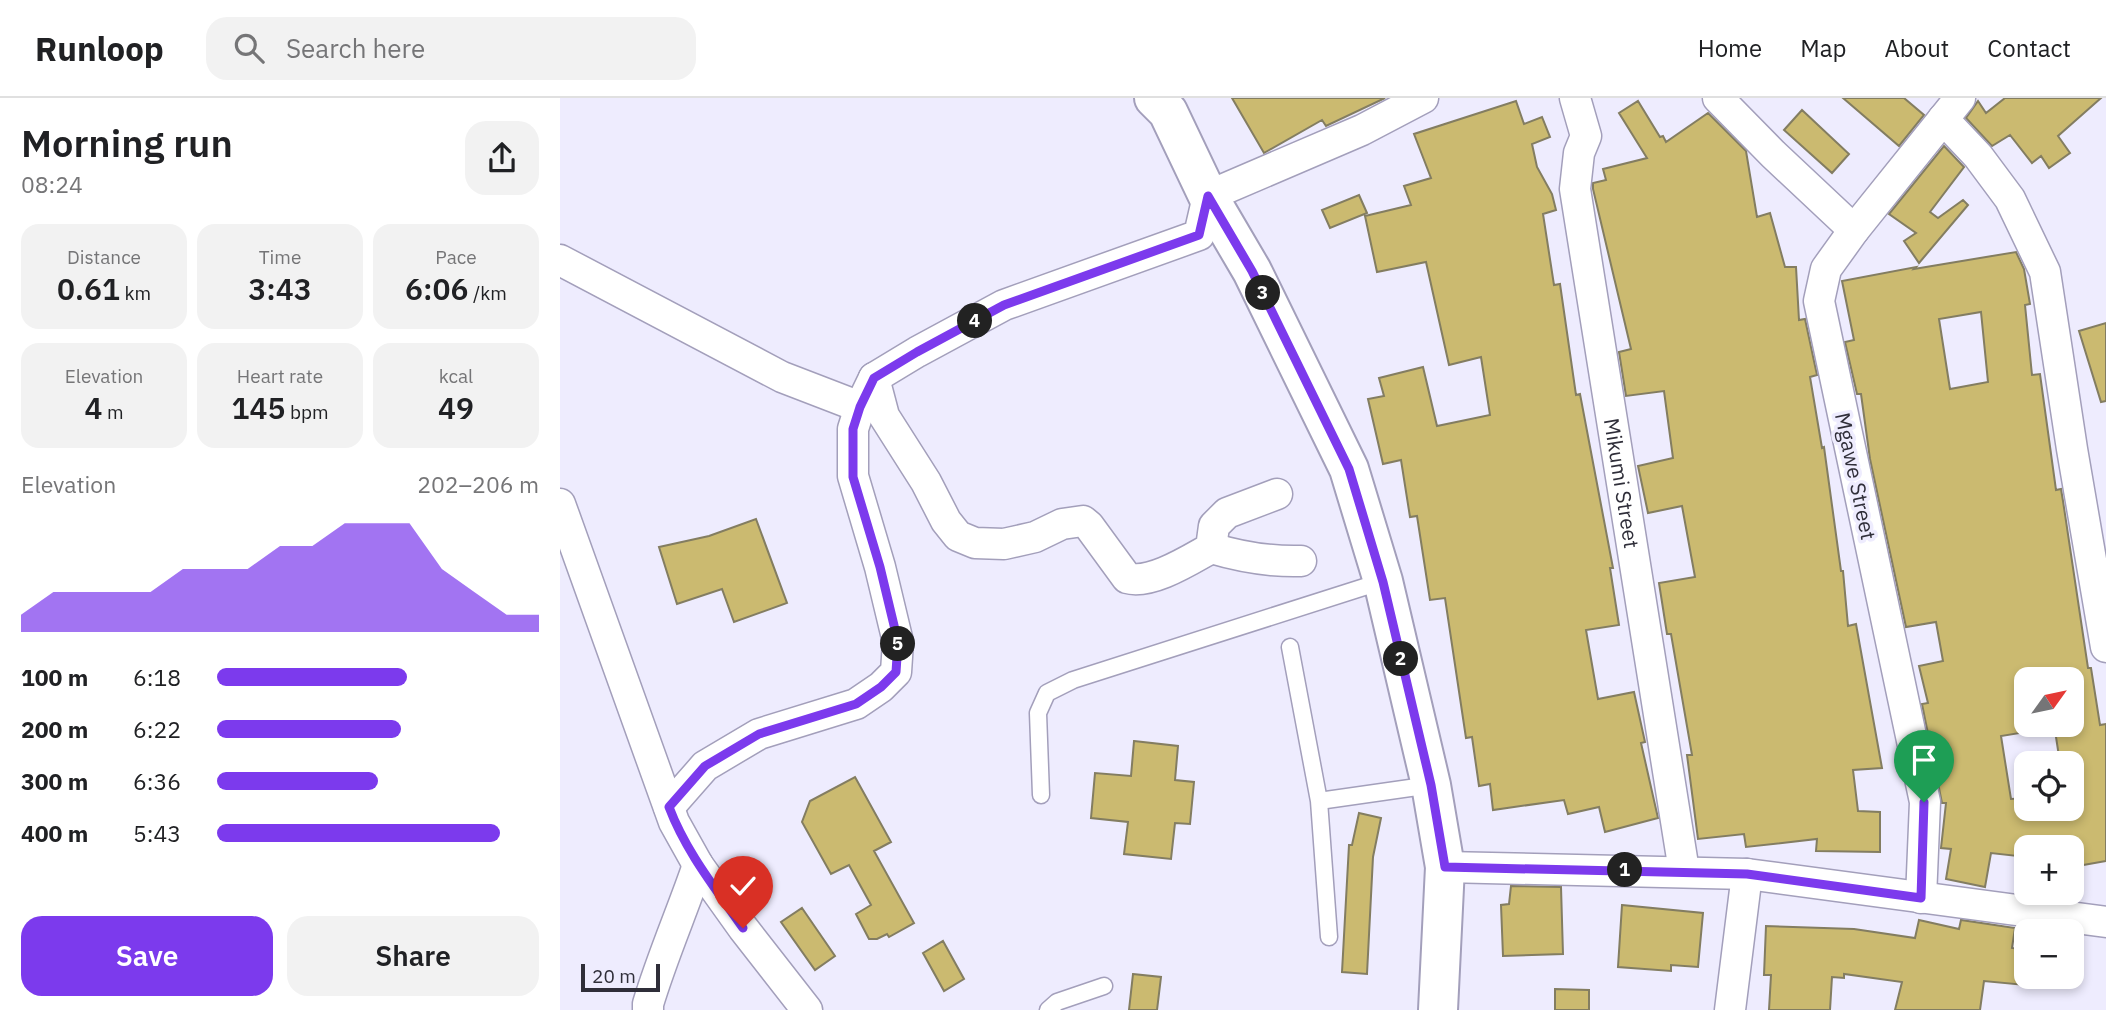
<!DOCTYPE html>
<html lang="en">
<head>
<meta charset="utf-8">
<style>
  body { margin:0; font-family:"IBM Plex Sans",sans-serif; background:#f2f2f2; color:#202124; height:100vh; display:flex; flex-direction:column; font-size:26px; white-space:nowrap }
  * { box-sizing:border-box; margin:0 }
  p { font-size:23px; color:#757577 }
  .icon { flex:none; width:38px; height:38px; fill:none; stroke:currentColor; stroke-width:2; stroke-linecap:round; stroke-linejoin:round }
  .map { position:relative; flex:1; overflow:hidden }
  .drawer { display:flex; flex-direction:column; background:#fff; width:560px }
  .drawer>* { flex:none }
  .needle { width:46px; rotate:57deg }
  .buttons { position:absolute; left:1454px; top:569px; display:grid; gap:14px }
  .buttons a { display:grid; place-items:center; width:70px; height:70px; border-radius:14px; background:#fff; box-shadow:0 4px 10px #0003; font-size:35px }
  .scale { position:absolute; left:21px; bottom:18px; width:79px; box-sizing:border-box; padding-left:7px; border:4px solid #2f2e39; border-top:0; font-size:19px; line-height:24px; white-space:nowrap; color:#2f2e39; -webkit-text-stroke:5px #eeecfe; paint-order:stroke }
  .pin { position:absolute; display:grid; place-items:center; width:60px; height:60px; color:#fff; margin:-72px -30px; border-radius:50% 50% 50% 0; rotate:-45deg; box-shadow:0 0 7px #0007 }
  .pin .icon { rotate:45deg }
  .km { position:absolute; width:35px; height:35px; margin:-18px; border-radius:50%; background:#222; color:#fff; font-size:19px; line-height:35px; text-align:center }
  .round { display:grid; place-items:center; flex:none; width:74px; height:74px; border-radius:21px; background:#f2f2f2 }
  .headline { display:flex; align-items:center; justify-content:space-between; height:119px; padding:0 21px }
  h1 { font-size:38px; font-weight:600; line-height:52px }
  .metrics { display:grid; grid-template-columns:repeat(3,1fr); gap:10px; height:119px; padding:7px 21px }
  .metrics div { display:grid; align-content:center; border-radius:18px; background:#f2f2f2; text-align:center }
  .metrics b { font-size:30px; font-weight:600 }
  .metrics small { font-size:19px; font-weight:400 }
  .metrics p { font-size:19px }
  .chart { height:196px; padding:14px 21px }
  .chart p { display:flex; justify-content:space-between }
  .chart svg { width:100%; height:126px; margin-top:7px; fill:#7c3aed; opacity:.7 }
  .button { display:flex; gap:14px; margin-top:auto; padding:14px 21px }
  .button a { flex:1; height:80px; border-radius:21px; background:#7c3aed; color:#fff; font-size:28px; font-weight:600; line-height:80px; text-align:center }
  .button a+a { background:#f2f2f2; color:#202124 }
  ul { padding:0 21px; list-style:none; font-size:23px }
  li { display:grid; grid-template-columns:112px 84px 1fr; align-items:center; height:52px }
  li i { height:18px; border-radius:9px; background:#7c3aed }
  header { display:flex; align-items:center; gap:42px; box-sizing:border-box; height:98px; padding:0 35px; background:#fff; border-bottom:2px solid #e0e0e0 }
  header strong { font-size:33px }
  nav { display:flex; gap:38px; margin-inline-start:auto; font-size:24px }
  .search { width:490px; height:63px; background:#f2f2f2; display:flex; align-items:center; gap:18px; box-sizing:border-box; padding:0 24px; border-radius:21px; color:#757577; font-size:26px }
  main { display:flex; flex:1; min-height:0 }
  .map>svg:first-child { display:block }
</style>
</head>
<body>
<header>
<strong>Runloop</strong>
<div class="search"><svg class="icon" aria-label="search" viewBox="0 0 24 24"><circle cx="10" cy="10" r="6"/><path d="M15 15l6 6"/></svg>Search here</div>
<nav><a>Home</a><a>Map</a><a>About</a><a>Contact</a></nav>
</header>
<main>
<section class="drawer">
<div class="headline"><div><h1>Morning run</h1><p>08:24</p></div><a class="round"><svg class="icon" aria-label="share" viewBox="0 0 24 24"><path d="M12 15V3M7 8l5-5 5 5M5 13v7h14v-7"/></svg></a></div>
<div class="metrics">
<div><p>Distance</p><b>0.61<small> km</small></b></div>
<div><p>Time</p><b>3:43</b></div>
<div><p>Pace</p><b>6:06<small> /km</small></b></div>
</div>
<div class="metrics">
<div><p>Elevation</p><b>4<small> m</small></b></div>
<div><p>Heart rate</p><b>145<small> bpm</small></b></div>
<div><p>kcal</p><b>49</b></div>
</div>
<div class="chart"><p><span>Elevation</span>202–206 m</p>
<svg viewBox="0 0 160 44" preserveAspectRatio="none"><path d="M0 44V38L10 30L20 30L30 30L40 30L50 22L60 22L70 22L80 14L90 14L100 6L110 6L120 6L130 22L140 30L150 38L160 38V44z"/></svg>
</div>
<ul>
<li><b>100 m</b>6:18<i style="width:59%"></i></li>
<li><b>200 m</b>6:22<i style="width:57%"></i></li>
<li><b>300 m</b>6:36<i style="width:50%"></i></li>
<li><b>400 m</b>5:43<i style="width:88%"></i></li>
</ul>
<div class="button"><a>Save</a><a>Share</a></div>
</section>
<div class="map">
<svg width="1546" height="912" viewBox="0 0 1546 912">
  <rect width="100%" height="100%" fill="#eeecfe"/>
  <path fill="#cbba70" stroke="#837d61" stroke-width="2" fill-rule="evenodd" d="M672,0H825L766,28L762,22L704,55Z
    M1283,0H1344L1364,17L1339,48Z
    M1445,0H1541L1498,38L1510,55L1489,70L1481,58L1472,65L1450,37L1432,48L1406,20L1418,3L1426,15Z
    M956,3L964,26L982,19L990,39L972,46L977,69L992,96L996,112L983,116L994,187L1000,186L1016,297L1020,296L1053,470H1050L1059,527L1026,532L1038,601L1074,594L1085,644L1081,645L1098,720L1045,734L1039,709L1008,716L1004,702L933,712L930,686L919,688L912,639L906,640L885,500L870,502L857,418L850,419L841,362L823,366L808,301L824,298L819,280L863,269L877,328L930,317L921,259L889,267L866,164L817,174L805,118L851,107L844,88L871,80L854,36Z
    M1078,3L1100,39L1103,38L1106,44L1148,15L1186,53L1197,119L1210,115L1225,169H1236L1239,222L1245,221L1257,277L1250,279L1262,350L1264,349L1281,473H1283L1288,528L1296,526L1322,670L1293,672L1298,713L1320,714V754L1256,753L1257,741L1186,749L1184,736L1138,741L1127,657H1132L1111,536H1107L1099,485L1135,479L1122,408L1088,415L1078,368L1113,360L1104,293L1066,298L1059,254L1071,251L1033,91V85L1046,82L1043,71L1087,60L1059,15Z
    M1242,12L1289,56L1272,75L1224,32Z
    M1384,48L1404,69L1370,114L1378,120L1403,102L1408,107L1359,165L1344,143L1356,135L1329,116Z
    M799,97L807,115L770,130L762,112Z
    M1456,154L1464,171L1470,206L1465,207L1472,277L1480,276L1496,392L1501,391L1503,403L1528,570H1531L1540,627L1546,626V763L1512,769V749H1466V759L1431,755L1425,789L1386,781L1391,751L1381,750L1386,705H1382L1362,606L1368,605L1359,568L1383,563L1376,524L1346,529L1310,361L1301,296H1297L1285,244L1294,242L1282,183L1356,169L1354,171ZM1421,214L1428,284L1390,291L1379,221ZM1466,581H1512V626H1494L1500,665H1512V710H1466V700L1451,701L1441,638L1466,634Z
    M1546,225V303L1541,304L1519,233Z
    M196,421L227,505L174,524L162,491L117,506L99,449L149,438Z
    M574,643L618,648L615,682L634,684L630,726L615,725L611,761L564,756L568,724L531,720L535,675L571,678Z
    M295,679L331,744L314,753L354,825L329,839L327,836L317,841H309L296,816L311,807L289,767L271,776L242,724L250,703Z
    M799,715L821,720L813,759L807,876L782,874L789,747H792Z
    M951,788L1001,789L1003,856L943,858L941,807L949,806Z
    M1062,807L1143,815L1138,869L1111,867V873L1058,869Z
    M242,810L275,858L255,872L221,824Z
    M1359,822L1399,831L1401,822L1455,830L1452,850L1466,852L1465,887L1424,883L1420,912H1335L1342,884L1284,876V880L1272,879L1270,912H1209L1211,877H1204L1206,828L1294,831L1355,840Z
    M383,843L404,881L384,893L363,855Z
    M573,876L601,879L597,912H569Z
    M995,891L1029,892V912H995Z"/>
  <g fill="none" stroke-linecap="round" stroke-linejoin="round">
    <defs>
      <path id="lane" d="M730,549L759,703L871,687
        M481,697L478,615L487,595L513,582L823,483
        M759,703L769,839
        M488,912L497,904L544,888"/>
      <g id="street">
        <path id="s1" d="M1015,0L1026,38L1019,55L1015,91L1124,773"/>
        <path d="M1158,0L1213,56L1294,132"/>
        <path d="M1383,21L1418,58L1450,101L1485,174L1512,351L1546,549"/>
        <path d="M0,162L222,279L300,309"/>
        <path d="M314,280L324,318L366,384L386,423L398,438L415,445L444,446L475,439L502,426L523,423L529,428L567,480C591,487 631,461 651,450L654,428L667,415L717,396"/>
        <path d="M0,406L114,724L138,767L183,830L247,912"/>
        <path d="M651,450C681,459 709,464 741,463"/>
        <path d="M109,709L145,668L199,636L296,606L321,589L336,574L338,544L320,469L293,378V331L300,309L314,280L357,254L444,207L639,137L648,98L802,32L863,0"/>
        <path d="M885,769L1187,776L1546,824"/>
        <path d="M1361,800L1365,704L1259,203L1266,171L1294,132L1400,0"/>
        <path d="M88,912V906C102,859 122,814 138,767"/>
        <path d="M1170,912L1187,776"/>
      </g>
      <path id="secondary" d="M594,0L608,14L648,98L692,173L789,371L823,483L871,687L885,769L878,912"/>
    </defs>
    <use href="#lane" stroke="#a39fbb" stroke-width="19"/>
    <use href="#street" stroke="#a39fbb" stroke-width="33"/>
    <use href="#secondary" stroke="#a39fbb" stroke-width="42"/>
    <use href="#lane" stroke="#fff" stroke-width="16"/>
    <use href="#street" stroke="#fff" stroke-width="30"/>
    <use href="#secondary" stroke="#fff" stroke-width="38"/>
  </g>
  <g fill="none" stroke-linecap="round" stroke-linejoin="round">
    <defs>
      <path id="route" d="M183,830C156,791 126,754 109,709L145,668L199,636L296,606L321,589L336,574L338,544L320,469L293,379V331L300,309L314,280L357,254L444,207L639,137L648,98L692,173L789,371L823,484L871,687L885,769L1187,776L1361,800L1364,704"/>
    </defs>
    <use href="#route" stroke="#fff" stroke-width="14"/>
    <use href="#route" stroke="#7c3aed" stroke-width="9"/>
  </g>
  <g text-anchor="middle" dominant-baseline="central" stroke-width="7" stroke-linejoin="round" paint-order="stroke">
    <g font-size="21" fill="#2f2e39" stroke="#eeecfe">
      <text transform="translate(1296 378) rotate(78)">Mgawe Street</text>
      <text stroke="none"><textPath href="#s1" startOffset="392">Mikumi Street</textPath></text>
    </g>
  </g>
</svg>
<div class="buttons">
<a><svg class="needle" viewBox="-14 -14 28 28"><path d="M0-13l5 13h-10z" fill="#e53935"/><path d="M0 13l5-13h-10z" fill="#757577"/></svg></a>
<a><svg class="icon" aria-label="locate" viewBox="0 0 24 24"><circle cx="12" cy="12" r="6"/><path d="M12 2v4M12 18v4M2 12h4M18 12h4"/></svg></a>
<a>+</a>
<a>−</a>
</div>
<div class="scale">20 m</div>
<div class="pin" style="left:1364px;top:704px;background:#1e9e55"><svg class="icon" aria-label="arrive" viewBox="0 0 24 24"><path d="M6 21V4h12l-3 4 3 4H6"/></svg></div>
<div class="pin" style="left:183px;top:830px;background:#d93025"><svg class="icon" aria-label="check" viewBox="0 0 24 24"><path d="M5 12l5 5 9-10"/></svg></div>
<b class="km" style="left:1065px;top:772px">1</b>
<b class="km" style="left:841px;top:561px">2</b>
<b class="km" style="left:703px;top:195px">3</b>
<b class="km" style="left:415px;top:223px">4</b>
<b class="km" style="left:338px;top:546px">5</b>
</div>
</main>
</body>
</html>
